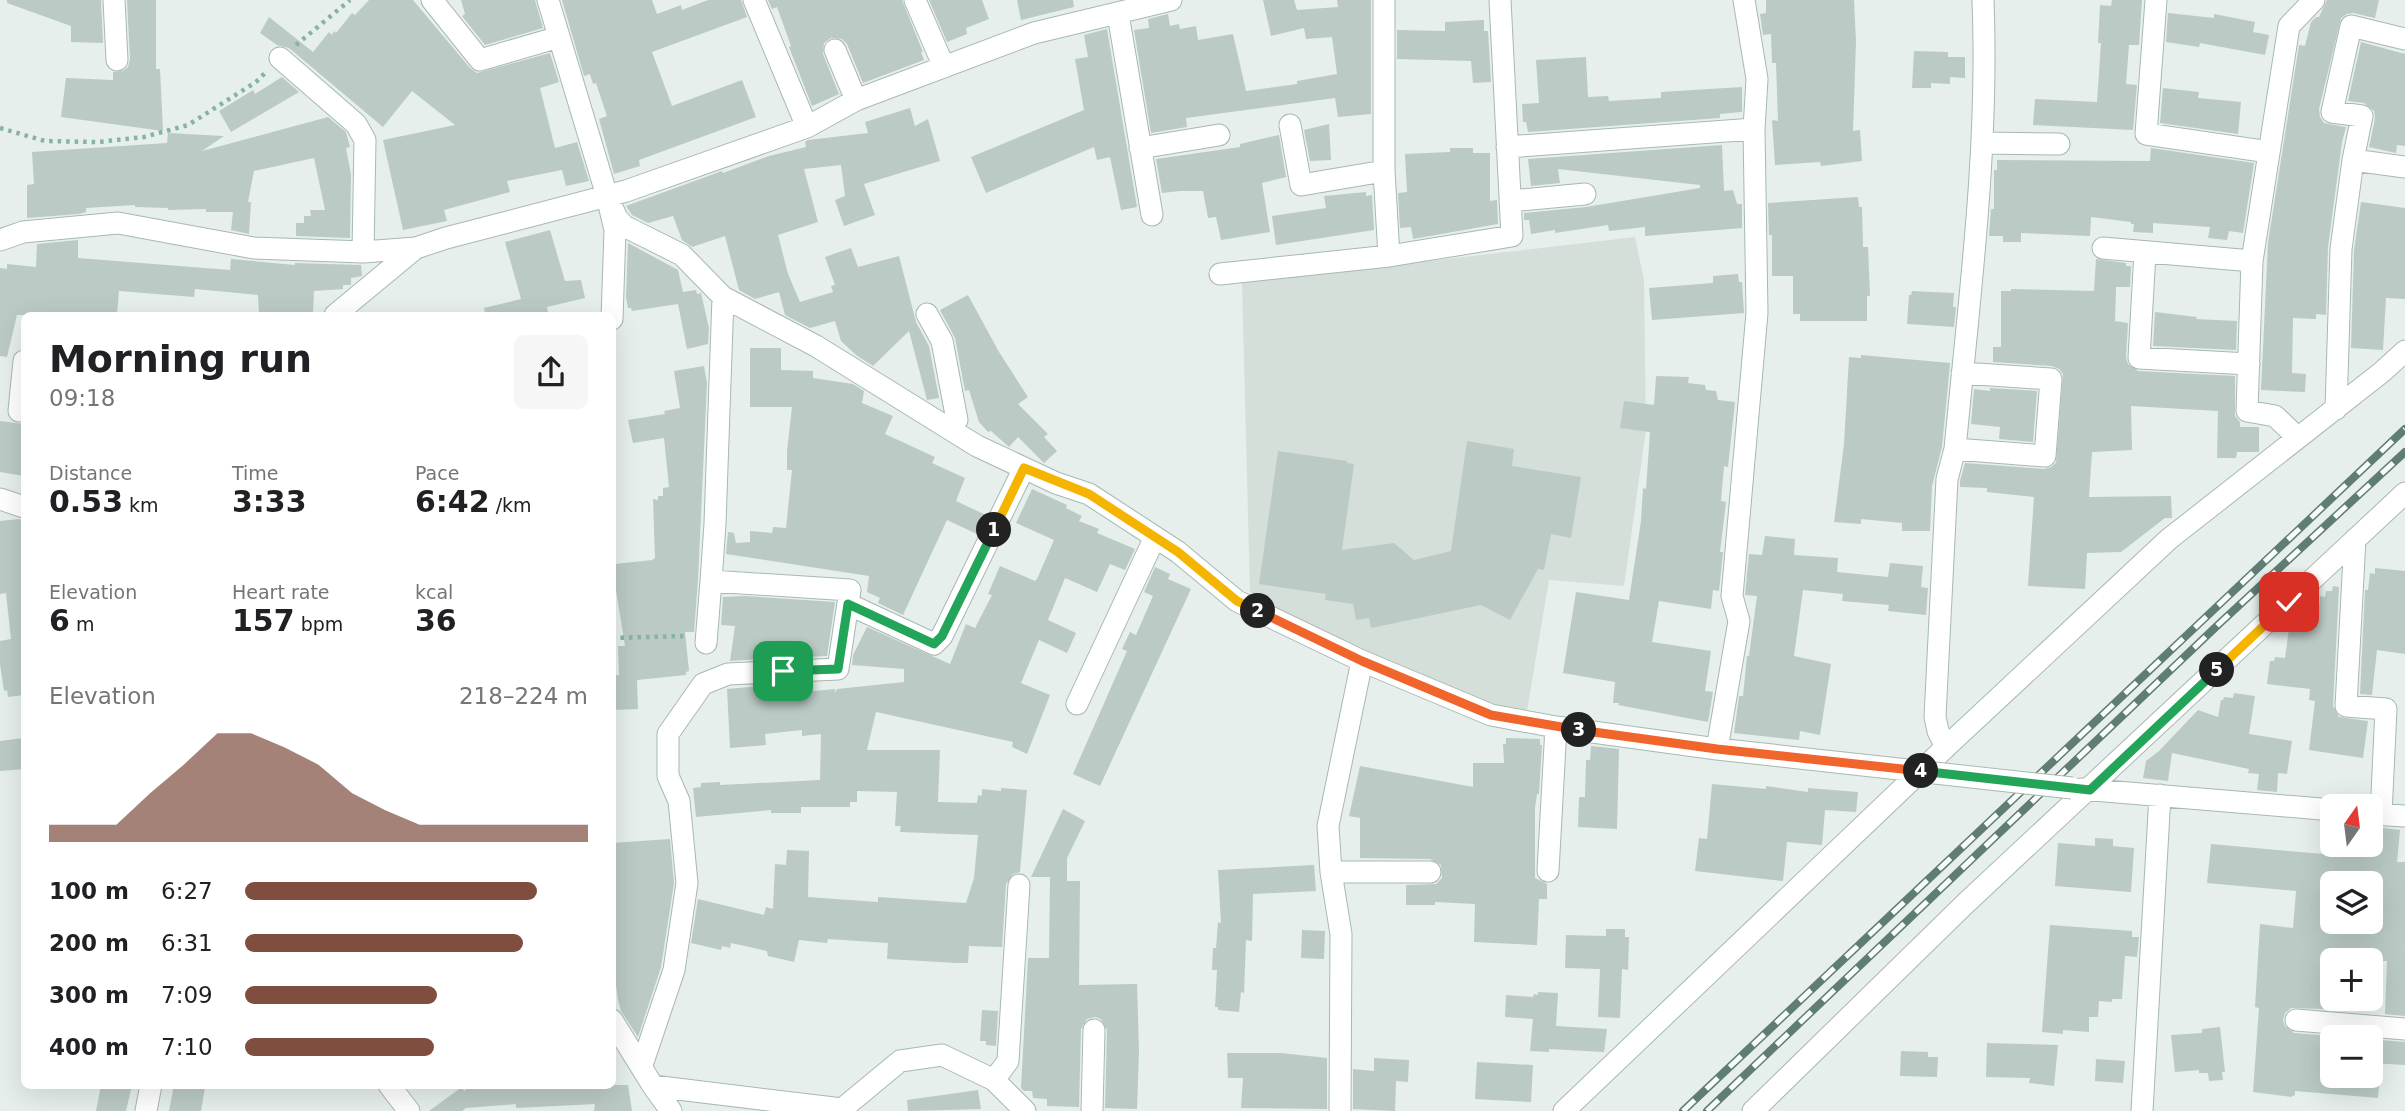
<!DOCTYPE html>
<html lang="en">
<head>
<meta charset="utf-8">
<style>
  body { margin:0; font-family:"DejaVu Sans",sans-serif; background:#f6f6f6; color:#202124; height:100vh; display:flex; flex-direction:column; font-size:26px; white-space:nowrap }
  * { box-sizing:border-box; margin:0 }
  p { font-size:23px; color:#757577 }
  .icon { flex:none; width:38px; height:38px; fill:none; stroke:currentColor; stroke-width:2; stroke-linecap:round; stroke-linejoin:round }
  .map { position:relative; flex:1; overflow:hidden }
  .sheet { position:absolute; left:21px; top:312px; width:595px; height:777px; display:flex; flex-direction:column; background:#fff; border-radius:10px; box-shadow:0 7px 28px #0002 }
  .sheet>* { flex:none }
  .needle { width:46px; rotate:14deg }
  .tools { position:absolute; left:2320px; top:794px; display:grid; gap:14px }
  .tools a { display:grid; place-items:center; width:63px; height:63px; border-radius:10px; background:#fff; box-shadow:0 7px 28px #0002; font-size:35px }
  .pin { position:absolute; display:grid; place-items:center; width:60px; height:60px; color:#fff; margin:-30px; border-radius:14px; box-shadow:0 4px 10px #0006 }
  .km { position:absolute; width:35px; height:35px; margin:-18px; border-radius:50%; background:#222; color:#fff; font-size:19px; line-height:35px; text-align:center }
  .round { display:grid; place-items:center; flex:none; width:74px; height:74px; border-radius:10px; background:#f6f6f6 }
  .head { display:flex; align-items:center; justify-content:space-between; height:119px; padding:0 28px }
  h1 { font-size:38px; font-weight:600; line-height:52px }
  .metrics { display:grid; grid-template-columns:repeat(3,1fr); gap:10px; height:119px; padding:7px 28px }
  .metrics div { display:grid; align-content:center }
  .metrics b { font-size:30px; font-weight:600 }
  .metrics small { font-size:19px; font-weight:400 }
  .metrics p { font-size:19px }
  .chart { height:196px; padding:14px 28px }
  .chart p { display:flex; justify-content:space-between }
  .chart svg { width:100%; height:126px; margin-top:7px; fill:#7f4e3f; opacity:.7 }
  ul { padding:0 28px; list-style:none; font-size:23px }
  li { display:grid; grid-template-columns:112px 84px 1fr; align-items:center; height:52px }
  li i { height:18px; border-radius:9px; background:#7f4e3f }
  .map>svg:first-child { display:block }
</style>
</head>
<body>
<div class="map">
<svg width="2405" height="1111" viewBox="0 0 2405 1111">
  <rect width="100%" height="100%" fill="#e6efeb"/>
  <path fill="#d4dfda" d="M1635,237L1644,280L1646,430L1624,586L1549,580L1527,711L1505,709L1341,644L1250,592L1242,283Z"/>
  <path fill="#bbcac4" fill-rule="evenodd" d="M7,0H101L103,43L71,42V26L7,3Z
    M127,0H156V69H160L163,131L61,117L66,78L113,80V72L123,71L128,67L130,59Z
    M369,0H413L470,68L477,73L550,53L559,82L540,88L555,148L577,142L589,181L566,186L562,170L507,181L510,192L444,210L447,221L403,230L383,140L455,125L412,91L383,127L289,48L277,45L260,33L269,17L313,52L329,32L332,35L334,31L336,33L352,13L355,15Z
    M461,0H535L543,28L485,45L462,16L465,14Z
    M562,0H652L657,14L681,5L682,10L708,0H741L747,17L652,52L672,106L742,80L756,117L639,160L640,166L614,174L599,119L607,116L596,83L593,84L590,74L584,76Z
    M768,0H902L923,52H921L924,60L863,83L847,44L842,39L831,38L824,43L823,54L839,94L812,106L789,47L791,46L777,7L772,9Z
    M929,0H982L989,19L966,28L967,34L947,42Z
    M1017,0H1073L1074,7L1021,20Z
    M1263,0H1294L1297,10L1338,7L1337,0H1371V114L1338,117L1335,98L1186,118L1187,127L1151,133L1134,30L1149,28L1148,19L1168,14L1170,26L1179,24L1180,29L1196,26L1198,40L1233,34L1246,91L1297,84V81L1337,74L1332,37L1306,39L1304,28L1271,36Z
    M1766,0H1854L1856,42L1853,131L1860,130L1862,161L1821,166L1820,162L1775,165L1772,120L1778,121L1776,63H1772L1771,34L1763,35L1760,14L1766,13Z
    M2112,0H2142L2139,45H2129L2126,84L2137,85L2133,130L2033,125L2035,99L2097,102L2101,43H2098L2100,5L2111,6Z
    M2327,0H2379L2375,18L2353,13L2347,14L2341,18L2319,109L2320,117L2324,123L2346,127L2342,142L2328,247L2326,315L2316,314V319L2293,318L2292,373L2306,374L2305,392L2261,390L2268,243L2299,45L2305,46L2311,22L2316,17H2319Z
    M2168,13L2214,18V14L2255,22L2253,32L2269,35L2265,55L2200,43L2199,47L2166,42Z
    M1484,20V31H1488L1491,82L1473,83L1471,61L1397,59V30L1445,31V22Z
    M1107,29L1137,207L1121,210L1110,157L1097,160L1094,147L986,193L971,157L1084,110L1075,59L1088,57L1084,35Z
    M2361,42L2405,54V146L2397,145L2396,153L2369,147L2375,119L2374,111L2364,103L2348,101Z
    M1914,51L1948,52V57H1965V78L1950,77V84L1931,83V88H1912Z
    M1586,57L1588,97L1608,96L1609,101L1661,98V92L1742,87V112L1720,114V118L1528,132L1526,122H1523L1522,104L1539,103L1536,60Z
    M282,77L299,92L231,132L219,111L253,90L255,94Z
    M2163,88L2199,92L2198,98L2241,102L2238,134L2160,123Z
    M910,108L915,126L928,119L940,161L864,184L875,215L844,226L835,200L845,196L841,165L804,169L818,222L778,235L788,274L800,302L833,292L831,286L835,285L825,257L851,248L858,267L899,256L916,322L929,346L939,398L927,400L909,331L873,366L856,355L841,341L835,321L810,328L785,315L779,292L755,299L739,290L725,236L692,247L682,240L673,216L648,223L632,215L626,206L722,171L723,173L769,156L806,147L805,142L808,140L868,133L865,122Z
    M328,117L346,132L350,147L346,148L351,174L350,238L296,236V223H304V216H311L310,210H325L314,158L254,171L248,202H251L249,234L231,230L233,212H206V209L168,210V208L135,207V205L86,208V212L79,214L27,218V185L34,184L32,152L167,143L168,133L224,136L202,151Z
    M1329,124L1331,160L1310,161L1304,130Z
    M1279,135L1286,177L1262,183L1270,232L1221,240L1216,217L1208,218L1203,191H1180L1162,193L1156,159L1240,147V144Z
    M1722,145L1724,191L1733,190L1737,204H1742V228L1645,236V227L1609,231L1608,225L1555,233V230L1531,234L1529,220H1524V213L1586,207L1700,188V185L1558,169L1560,183L1531,186L1528,159Z
    M1450,148H1473V153H1490V201L1497,200L1498,224L1413,239L1411,227L1400,228L1398,193L1407,192L1405,154L1450,152Z
    M2151,148L2254,163L2243,233L2229,231L2227,240L2208,238L2210,227L2153,223V233L2133,232L2134,224H2131V222L2091,217L2090,236L2021,233V242H2003V236H1989L1991,209H1994V170H1997V160L2150,161Z
    M1366,192V196L1372,195L1374,230L1276,245L1272,216L1326,208L1324,196Z
    M1858,197L1859,207H1862L1863,247H1868L1870,296H1867V321H1800V314H1793V276H1772V235H1769L1768,203Z
    M2361,202L2405,208V299L2386,298L2383,350L2351,348L2354,250Z
    M550,230L565,281L581,280L585,298L547,307L548,312L535,315H485L484,308L521,299L505,242Z
    M78,240V258L230,270L231,259L295,265V263L361,265L362,276L351,278V285H343V289L314,291L313,315H259L258,295L195,289L194,297L119,291L117,315H17L7,357L0,356V268L7,269V264L36,267L37,244Z
    M628,243L678,270L683,292L696,290L697,294L701,293L709,328L708,344L687,349L678,304L632,311L631,308H628L626,297Z
    M2096,259L2126,263V266H2131L2130,287H2116L2115,321L2128,323L2126,357L2128,364L2138,371L2235,376V416L2240,422V427H2259V452H2237L2236,458H2217L2218,411L2131,406L2132,450L2092,452L2089,497L2171,496L2172,518H2165L2121,552L2087,553L2085,589L2028,586L2034,497L1987,492V488L1960,487V481L1965,463L2044,469L2051,467L2056,463L2063,374L2059,369L2052,366L1993,362V347H2001V291H2011V289L2094,291Z
    M1738,274L1739,282H1742L1744,313L1652,320L1649,288L1713,283V276Z
    M1912,291L1954,293L1953,307H1956L1954,327L1907,324L1909,295H1911Z
    M968,295L999,352L1028,397L1018,404L1048,434L1044,437L1057,451L1044,463L1018,437L1009,447L991,431L988,432L979,422L969,390L965,391L955,338L940,310Z
    M2155,312L2197,317L2196,319L2237,321L2236,350L2153,346Z
    M750,348H781V370L813,371V378L853,384L864,391L862,403L893,416L885,434L935,457L932,463L965,478L956,501L986,515L977,534L947,520L903,615L878,603L880,598L867,592L869,576L726,554L728,532L734,533L736,543L750,542V531L772,533L773,527L786,528L792,470H787V451L792,407H750Z
    M1861,355L1950,363L1942,447L1932,486L1930,531H1902V523L1861,519V524L1834,522L1844,444L1849,357L1861,358Z
    M704,366L707,383L698,580L694,632H685L689,671L686,672V675L637,680L638,709L614,710L613,675H619L618,646H625L615,584V564L652,560L655,558L653,499L658,500V496H663V488L669,487L664,438L633,443L628,420L665,414L664,411L680,408L674,371Z
    M1656,376L1689,377L1688,383L1705,385L1706,390L1716,391L1718,400L1735,402L1728,467L1724,466L1721,501L1726,502L1720,552H1723L1719,591L1713,590L1711,609L1659,601L1652,642L1711,651L1705,691L1713,692L1708,722L1618,705L1619,703H1613L1615,682L1563,673L1576,592L1629,600L1641,521L1643,488L1646,489L1650,432L1620,428L1624,401L1654,405Z
    M1990,388L2037,391L2033,442L1999,439L2000,427L1971,424L1974,389L1990,391Z
    M0,421L24,424V476L0,472Z
    M1467,441L1514,449L1512,466L1581,477L1571,538L1551,534L1544,570L1538,569L1510,620L1481,605L1371,628L1369,618L1356,620L1353,604L1325,600L1326,594L1259,584L1278,451L1347,461V463L1354,464L1342,550L1394,543L1414,560L1451,551Z
    M1032,489L1067,505L1066,508L1082,516L1079,521L1099,529L1097,533L1135,549L1125,570L1110,564L1097,592L1065,578L1048,620L1076,633L1067,653L1039,640L1021,683L1050,695L1027,754L1012,747L1013,742L876,712L867,750H940L938,802L977,803L978,795L982,796V789L1001,791V788L1027,790L1020,872L1013,874L1006,884L1002,947L969,946L968,963H957L887,959L888,943L828,939L827,943L799,940L794,962L768,956L767,951L731,943L730,948L722,946L721,950L691,943L698,899L764,915L766,907L773,909L775,864L786,865L787,850L809,851L808,897L878,902V897L966,903L974,878L978,835L900,832L901,826H895L897,792L857,791V802H850V807H801V813H771V810L696,817L693,788L701,787V783L720,782V785L820,780L821,734L802,736V730L765,734L766,745L730,748L727,689L761,686L762,696L835,689V693L837,689L904,682V669L852,665L853,655L867,627L950,664L966,624L975,628L992,595L988,594L1000,566L1035,581L1037,579L1054,540L1016,523Z
    M19,519L21,520L24,545V695L8,697L7,690L4,691L0,664V641L11,639L6,593L0,594V521Z
    M1765,536L1795,539L1794,555L1838,558L1837,572L1888,577L1890,563L1923,566L1921,587L1928,588L1926,615L1888,611L1889,605L1842,601L1843,594L1803,590L1794,656L1831,664L1820,735L1800,731L1799,740L1734,733L1739,696H1743L1747,656H1749L1757,596L1745,595L1749,554L1762,555Z
    M1155,567L1170,574L1168,579L1191,589L1100,786L1073,774L1127,651L1122,649L1130,632L1136,635L1153,596L1144,592Z
    M2375,568L2405,571V654L2377,650L2372,695L2360,694L2365,590H2368L2370,573L2375,574Z
    M2333,586L2339,587L2333,706L2339,717L2368,721L2363,758L2309,750L2315,701L2309,700L2310,689L2267,684L2270,661H2274L2275,657L2285,658L2290,621L2300,623L2301,616L2318,618L2320,596L2325,597L2326,591H2332Z
    M745,596L835,602L827,656L781,658L760,657V659L730,661L735,626L721,625L723,597Z
    M2234,693L2255,696L2249,734L2292,741L2287,774L2278,773L2277,792L2257,790L2259,774L2248,773L2249,769L2172,753L2168,781L2143,778L2146,761L2159,751L2198,710L2218,717L2221,700H2223L2224,697L2233,698Z
    M24,738V769L0,771V741Z
    M1506,738L1540,739V745H1542L1539,794H1537L1535,808V878L1547,884V899H1539L1537,945L1474,942L1475,904L1435,902V905H1406V885L1436,884L1442,878L1441,865L1430,859L1360,858V818L1349,816L1360,766L1473,787V763H1504L1503,744H1506Z
    M1591,746L1619,749L1617,829L1578,827L1579,797H1585L1586,760H1590Z
    M1712,784L1766,789V786L1808,792V788L1858,792L1856,812L1825,810L1822,845L1787,842L1783,881L1695,871L1699,838L1707,839Z
    M1063,809L1085,821L1067,858V881H1080L1079,985L1137,984L1139,1051L1137,1109L1105,1108L1107,1030L1101,1019L1095,1017L1087,1019L1081,1029L1079,1107L1047,1106V1099L1033,1098L1032,1091H1024L1021,1088L1028,958H1049L1050,877H1031Z
    M2375,827L2400,830L2397,862H2405V1016L2385,1014L2387,961H2333V976L2325,975L2323,1009L2291,1008L2285,1013L2283,1020L2285,1026L2294,1033L2333,1036V1076H2380L2378,1098L2295,1091V1095L2291,1097L2253,1092L2259,1008L2255,1007L2260,924L2293,928L2296,891L2207,883L2211,844L2323,854V845H2371V831H2374ZM2333,884H2371V922H2333Z
    M2095,838L2113,839V846L2134,848L2131,892L2055,886L2058,843L2095,846Z
    M670,839L674,883L661,967L638,1037L621,1011L618,1000L612,954L614,912L612,843Z
    M1314,865L1316,891L1253,894L1252,941L1246,940L1244,993L1241,992L1239,1012L1218,1010V1007H1215L1217,970H1212L1213,948H1216L1218,922L1221,923L1218,870Z
    M2050,925L2132,931V937H2139L2137,957L2125,956L2122,999H2112V1002L2099,1001L2098,1017H2089V1032L2063,1030V1034L2042,1032Z
    M1606,929H1625V937H1629L1628,970L1622,969L1620,1018L1598,1017L1600,969L1565,968L1566,935L1606,936Z
    M1302,930L1325,931L1324,959L1301,958Z
    M1538,992L1558,993L1556,1026L1607,1029L1604,1052L1549,1049V1052L1530,1051L1533,1019L1505,1017L1506,995L1533,997L1534,994L1538,995Z
    M982,1010L998,1011L996,1046L986,1045V1041H980Z
    M2220,1027L2225,1072H2222L2223,1080L2209,1081L2208,1073H2199V1070L2175,1072L2171,1035L2202,1033V1029Z
    M2371,1039L2405,1042V1065L2371,1063Z
    M1987,1043L2058,1045L2054,1086L2029,1083L2030,1078L1986,1077Z
    M1901,1051L1928,1052V1057H1938L1937,1077L1900,1076Z
    M1227,1053H1281L1327,1058V1109L1241,1108L1243,1078H1228Z
    M1374,1058L1409,1060L1408,1082L1396,1081L1395,1111L1353,1109V1069L1374,1071Z
    M2096,1059L2125,1061L2123,1083L2095,1081Z
    M1477,1062L1533,1065L1531,1102L1475,1099Z
    M101,1085H132L126,1111H96Z
    M174,1085L205,1087L201,1111H169Z
    M480,1085H628L632,1111H594L595,1104L516,1108V1104L466,1108L462,1111H429L462,1087L464,1091L470,1086Z
    M978,1090L981,1109L908,1111L907,1100Z"/>
  <g fill="none" stroke-linecap="round" stroke-linejoin="round">
    <defs>
      <path id="minor" d="M114,0L117,60
        M432,0L480,60L559,37
        M548,0L607,196L615,230L612,319
        M754,0L807,127
        M915,0L944,67
        M1384,0V171L1389,256
        M2156,0L2146,134L2269,152
        M1118,14L1152,215
        M835,50L856,100
        M280,58L356,124L365,140L363,252
        M1290,125L1301,185L1384,171
        M1983,143L2059,144
        M1507,147L1754,129
        M1140,148L1219,135
        M2353,160L2405,167
        M607,196L617,218L624,226L682,255L723,297L816,346L977,446L1056,483L1089,494L1178,552L1237,601L1362,661L1491,715L1556,727L1717,749L1935,773
        M1510,201L1585,194
        M0,240L23,232L118,223L254,248L363,252L416,248
        M2103,248L2252,261
        M2145,252L2139,358L2249,364
        M1220,274L1389,256L1512,236L1500,0
        M927,314L942,341L957,420L951,429
        M335,315L416,248L446,238L626,191L807,127L856,100L1034,33L1171,0
        M24,361L19,411H24
        M2336,409L2341,249L2353,160L2362,116L2332,112L2351,26L2405,39
        M2298,438L2275,416L2247,411L2252,261L2289,26L2314,0
        M1955,449L2045,456L2051,379L1962,373
        M0,499L24,507
        M2355,539L2346,706L2386,709L2381,815
        M848,604L934,644L942,636L1024,468
        M706,643L711,581
        M1077,704L1155,537
        M1946,747L1938,731L1935,717L1947,479L1955,449C1969,300 1989,150 1983,0
        M1717,749L1739,621L1732,596L1757,313L1754,129L1757,79L1744,0
        M2081,789L2333,810
        M2371,814L2405,816
        M1548,871L1556,727
        M1331,872H1430
        M612,1020L653,1086L671,1111
        M2296,1020L2405,1029
        M642,1065L674,970L687,883L679,801L668,776V734L703,684L728,674L838,669L850,590L711,581L715,524L723,297
        M994,1080L1008,1061L1019,885
        M389,1085L409,1111
        M653,1086L842,1109L900,1061L942,1055L994,1080L1025,1111
        M146,1111L151,1085
        M1092,1111L1094,1030
        M1340,1111L1341,934L1331,872L1328,826L1362,661
        M1564,1111L1946,747L2169,539L2382,372L2405,351
        M1753,1111L1966,903L2405,493
        M2142,1111L2160,795"/>
    </defs>
    <use href="#minor" stroke="#a8b8b2" stroke-width="23"/>
    <path stroke="#86b3a5" stroke-width="4.5" stroke-dasharray="3.5 5" stroke-linecap="butt" d="M296,45L350,0
      M0,128L45,141L98,142L144,137L188,125L256,82L266,72
      M612,638L685,636"/>
    <use href="#minor" stroke="#fff" stroke-width="21"/>
    <defs>
      <path id="rail" d="M1683,1111L2405,429
        M1707,1111L2220,623L2405,452"/>
    </defs>
    <use href="#rail" stroke="#5f7d75" stroke-width="8"/>
    <use href="#rail" stroke="#f7fbf9" stroke-width="5" stroke-dasharray="16" stroke-linecap="butt"/>
    <defs>
      <path id="minor-bridge" d="M1935,773L2072,788"/>
    </defs>
    <use href="#minor-bridge" stroke="#a8b8b2" stroke-width="23" stroke-linecap="butt"/>
    <use href="#minor-bridge" stroke="#fff" stroke-width="21"/>
  </g>
  <g fill="none" stroke-linecap="round" stroke-linejoin="round">
    <defs>
      <path id="split-1" d="M783,671L838,669L848,604L934,644L942,636L994,530"/>
      <path id="split-2" d="M994,530L1024,468L1089,494L1178,552L1237,601L1258,611"/>
      <path id="split-3" d="M1258,611L1362,661L1491,715L1579,730"/>
      <path id="split-4" d="M1579,730L1717,749L1921,771"/>
      <path id="split-5" d="M1921,771L2090,790L2217,670"/>
      <path id="split-6" d="M2217,670L2289,602"/>
    </defs>
    <use href="#split-1" stroke="#fff" stroke-width="14"/>
    <use href="#split-2" stroke="#fff" stroke-width="14"/>
    <use href="#split-3" stroke="#fff" stroke-width="14"/>
    <use href="#split-4" stroke="#fff" stroke-width="14"/>
    <use href="#split-5" stroke="#fff" stroke-width="14"/>
    <use href="#split-6" stroke="#fff" stroke-width="14"/>
    <use href="#split-1" stroke="#22a559" stroke-width="9"/>
    <use href="#split-2" stroke="#f5b400" stroke-width="9"/>
    <use href="#split-3" stroke="#f0652b" stroke-width="9"/>
    <use href="#split-4" stroke="#f0652b" stroke-width="9"/>
    <use href="#split-5" stroke="#22a559" stroke-width="9"/>
    <use href="#split-6" stroke="#f5b400" stroke-width="9"/>
  </g>
</svg>
<div class="tools">
<a><svg class="needle" viewBox="-14 -14 28 28"><path d="M0-13l5 13h-10z" fill="#e53935"/><path d="M0 13l5-13h-10z" fill="#757577"/></svg></a>
<a><svg class="icon" aria-label="layers" viewBox="0 0 24 24"><path d="M12 4l9 5-9 5-9-5zM3 14l9 5 9-5"/></svg></a>
<a>+</a>
<a>−</a>
</div>
<div class="pin" style="left:783px;top:671px;background:#1e9e55"><svg class="icon" aria-label="arrive" viewBox="0 0 24 24"><path d="M6 21V4h12l-3 4 3 4H6"/></svg></div>
<div class="pin" style="left:2289px;top:602px;background:#d93025"><svg class="icon" aria-label="check" viewBox="0 0 24 24"><path d="M5 12l5 5 9-10"/></svg></div>
<b class="km" style="left:994px;top:530px">1</b>
<b class="km" style="left:1258px;top:611px">2</b>
<b class="km" style="left:1579px;top:730px">3</b>
<b class="km" style="left:1921px;top:771px">4</b>
<b class="km" style="left:2217px;top:670px">5</b>
<section class="sheet">
<div class="head"><div><h1>Morning run</h1><p>09:18</p></div><a class="round"><svg class="icon" aria-label="share" viewBox="0 0 24 24"><path d="M12 15V3M7 8l5-5 5 5M5 13v7h14v-7"/></svg></a></div>
<div class="metrics">
<div><p>Distance</p><b>0.53<small> km</small></b></div>
<div><p>Time</p><b>3:33</b></div>
<div><p>Pace</p><b>6:42<small> /km</small></b></div>
</div>
<div class="metrics">
<div><p>Elevation</p><b>6<small> m</small></b></div>
<div><p>Heart rate</p><b>157<small> bpm</small></b></div>
<div><p>kcal</p><b>36</b></div>
</div>
<div class="chart"><p><span>Elevation</span>218–224 m</p>
<svg viewBox="0 0 160 44" preserveAspectRatio="none"><path d="M0 44V38L10 38L20 38L30 27L40 17L50 6L60 6L70 11L80 17L90 27L100 33L110 38L120 38L130 38L140 38L150 38L160 38V44z"/></svg>
</div>
<ul>
<li><b>100 m</b>6:27<i style="width:85%"></i></li>
<li><b>200 m</b>6:31<i style="width:81%"></i></li>
<li><b>300 m</b>7:09<i style="width:56%"></i></li>
<li><b>400 m</b>7:10<i style="width:55%"></i></li>
</ul>
</section>
</div>
</body>
</html>
